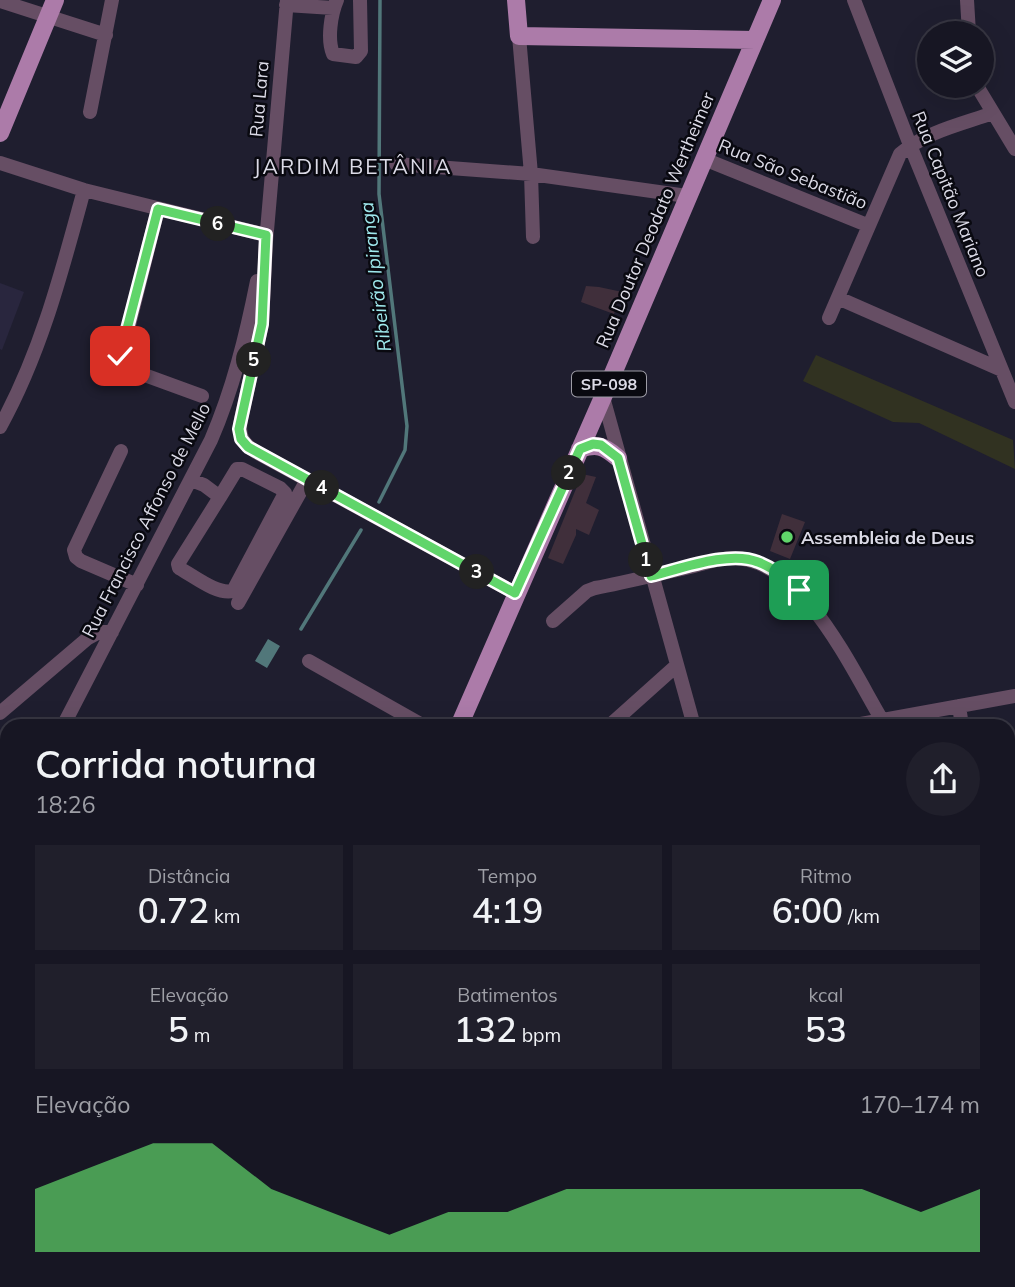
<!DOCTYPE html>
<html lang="pt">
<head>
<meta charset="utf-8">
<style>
  body { margin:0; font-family:Mulish,sans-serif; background:#201f2b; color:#f1f3f6; height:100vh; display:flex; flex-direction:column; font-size:26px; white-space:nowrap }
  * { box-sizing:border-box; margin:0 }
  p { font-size:23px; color:#9e9fa6 }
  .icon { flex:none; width:38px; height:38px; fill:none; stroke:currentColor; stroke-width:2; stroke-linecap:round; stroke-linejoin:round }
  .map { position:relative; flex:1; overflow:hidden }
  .sheet { position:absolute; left:0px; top:719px; width:1015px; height:569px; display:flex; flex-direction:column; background:#171623; border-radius:21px 21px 0 0; box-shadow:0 7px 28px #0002,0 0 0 2px #363541 }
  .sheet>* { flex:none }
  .controls { position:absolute; left:917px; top:21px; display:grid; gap:14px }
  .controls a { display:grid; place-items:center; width:77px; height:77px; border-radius:50%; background:#171623; box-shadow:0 7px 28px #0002,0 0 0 2px #363541; font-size:35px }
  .pin { position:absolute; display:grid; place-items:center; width:60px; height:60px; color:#fff; margin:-30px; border-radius:14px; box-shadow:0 4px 10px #0006 }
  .km { position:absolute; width:35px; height:35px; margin:-18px; border-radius:50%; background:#222; color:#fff; font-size:19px; line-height:35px; text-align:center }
  .round { display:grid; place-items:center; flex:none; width:74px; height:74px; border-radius:37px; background:#201f2b }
  .head { display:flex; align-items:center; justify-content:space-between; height:119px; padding:0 35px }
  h1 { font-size:38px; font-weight:600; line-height:52px }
  .stats { display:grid; grid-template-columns:repeat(3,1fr); gap:10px; height:119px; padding:7px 35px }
  .stats div { display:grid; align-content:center; border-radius:0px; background:#201f2b; text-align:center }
  .stats b { font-size:35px; font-weight:600 }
  .stats small { font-size:19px; font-weight:400 }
  .stats p { font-size:19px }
  .chart { height:196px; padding:14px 35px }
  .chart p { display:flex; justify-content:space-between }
  .chart svg { width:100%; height:126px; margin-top:7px; fill:#60d56a; opacity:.7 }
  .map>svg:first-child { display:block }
</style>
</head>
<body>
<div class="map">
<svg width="1015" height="1287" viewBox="0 0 1015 1287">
  <rect width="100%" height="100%" fill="#1f1e2f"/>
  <path fill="#29263e" d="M0,283L24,292L2,350L0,349Z"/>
  <path fill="#313221" d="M816,355L1013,440L1015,469L919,423L893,422L803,381Z"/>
  <path fill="#51777a" d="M268,639L280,646L267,668L255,661Z
    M0,1073L7,1077V1173L0,1191Z"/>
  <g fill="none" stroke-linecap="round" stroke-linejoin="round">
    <path stroke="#51777a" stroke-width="3.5" d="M379,502L405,450L407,426L379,194L380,0
      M301,629L361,530
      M0,1208L7,1184"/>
  </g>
  <path fill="#402f3b" d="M586,286L599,287L627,293L623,301L618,300L614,314L581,302Z
    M582,474L596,477L586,503L599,510L589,535L576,529V535L563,564L548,558Z
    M782,514L805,522L790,559L770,551Z"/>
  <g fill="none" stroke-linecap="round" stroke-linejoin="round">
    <path stroke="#664e64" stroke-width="14" d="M287,0L266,242L262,324L241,419C238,435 242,443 256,452L515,593
      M337,0C331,14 327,39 333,54L356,57L361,51L360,0
      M854,0L910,145L1015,402
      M967,0L969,33
      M0,1L106,35
      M286,5L333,8
      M519,36L531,174L533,237
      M977,86L1015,149
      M90,112L112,0
      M704,159L867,225
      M0,163L84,190L266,235
      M396,164L531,174L687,196
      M158,209L120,361L123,366L128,369L202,396
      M838,298L1002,370
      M829,318L900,154C925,132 962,124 993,113
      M603,397L694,726
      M0,427C41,353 62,271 84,190
      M121,451L74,550L76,557L81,561L137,585
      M191,480L204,485L220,497L237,469H242L280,488L285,493L233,591C217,595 194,576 179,568L178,564L220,497
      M238,603L307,480
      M553,621L587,591L595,588C627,582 658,574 690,567C703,564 718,558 732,558C801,557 851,668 882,720
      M309,661L424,726
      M959,706L962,726
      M0,713L88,638L99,632H112
      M63,726L211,440C233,389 246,336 257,281
      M609,726L676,666
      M850,726L1015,696
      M0,846L7,833
      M1008,902L1015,900
      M1008,1101L1015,1099
      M6,1266H7
      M39,1281L52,1287
      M976,1281L977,1287
      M660,1287L662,1281"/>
    <path stroke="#ac7ba9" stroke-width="18" d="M516,0L519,36L755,40
      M0,133L55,0
      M580,449C597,443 604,446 618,458
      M459,726L603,397L772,0
      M159,1287L163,1281"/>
  </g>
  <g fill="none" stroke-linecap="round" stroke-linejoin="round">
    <defs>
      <path id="route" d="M120,356L158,209L266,235L262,324L239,429L241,439L248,447L515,593L580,449L593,444L601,445L618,458L651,576C680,569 730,550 758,562C774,568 786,579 799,590"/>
    </defs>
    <use href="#route" stroke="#fff" stroke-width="14"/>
    <use href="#route" stroke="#60d56a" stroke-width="9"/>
  </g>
  <circle fill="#60d56a" stroke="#090910" stroke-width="2.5" cx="787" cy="537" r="7"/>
  <g text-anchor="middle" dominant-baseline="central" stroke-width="5" stroke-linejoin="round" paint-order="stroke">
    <rect fill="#090910" stroke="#9d9ca6" stroke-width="2" x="572" y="371.5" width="74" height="25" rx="5"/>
    <g font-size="16" font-weight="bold" fill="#dcdbe7">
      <text x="609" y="384">SP-098</text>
    </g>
    <g font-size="18" fill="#dcdbe7" stroke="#090910">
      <text transform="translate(259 99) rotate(-85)">Rua Lara</text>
      <text transform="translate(793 174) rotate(22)">Rua São Sebastião</text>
      <text transform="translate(951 194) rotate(68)">Rua Capitão Mariano</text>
      <text transform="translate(655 220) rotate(-67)">Rua Doutor Deodato Wertheimer</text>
      <text transform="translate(146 520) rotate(-63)">Rua Francisco Affonso de Mello</text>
    </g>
    <g font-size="18" font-weight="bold" fill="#dcdbe7" stroke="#090910" text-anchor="start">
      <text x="801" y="537">Assembleia de Deus</text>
    </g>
    <g font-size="19" font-style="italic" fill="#9fe9ed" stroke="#090910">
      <text transform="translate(375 277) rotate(-97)">Ribeirão Ipiranga</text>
    </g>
    <g font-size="21" letter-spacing="2" fill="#dcdbe7" stroke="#090910">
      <text x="353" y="166">JARDIM BETÂNIA</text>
    </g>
  </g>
</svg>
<div class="controls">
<a><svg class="icon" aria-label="layers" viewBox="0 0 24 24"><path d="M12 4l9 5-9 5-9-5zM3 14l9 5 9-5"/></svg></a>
</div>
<div class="pin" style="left:799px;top:590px;background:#1e9e55"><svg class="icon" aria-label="arrive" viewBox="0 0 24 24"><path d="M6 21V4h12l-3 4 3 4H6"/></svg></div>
<div class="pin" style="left:120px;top:356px;background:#d93025"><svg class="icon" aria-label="check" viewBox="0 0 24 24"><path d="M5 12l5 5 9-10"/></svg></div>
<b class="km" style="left:646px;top:560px">1</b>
<b class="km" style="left:569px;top:473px">2</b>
<b class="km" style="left:477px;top:572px">3</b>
<b class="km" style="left:322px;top:488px">4</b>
<b class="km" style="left:254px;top:360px">5</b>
<b class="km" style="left:218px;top:224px">6</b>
<section class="sheet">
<div class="head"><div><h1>Corrida noturna</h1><p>18:26</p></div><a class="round"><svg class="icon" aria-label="share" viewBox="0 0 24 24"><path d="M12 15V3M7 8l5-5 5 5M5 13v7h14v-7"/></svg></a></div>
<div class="stats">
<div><p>Distância</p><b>0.72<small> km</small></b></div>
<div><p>Tempo</p><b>4:19</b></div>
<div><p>Ritmo</p><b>6:00<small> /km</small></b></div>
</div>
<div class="stats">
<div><p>Elevação</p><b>5<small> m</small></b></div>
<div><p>Batimentos</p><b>132<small> bpm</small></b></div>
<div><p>kcal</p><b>53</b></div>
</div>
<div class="chart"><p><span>Elevação</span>170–174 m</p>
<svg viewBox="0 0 160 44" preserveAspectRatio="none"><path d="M0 44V22L10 14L20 6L30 6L40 22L50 30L60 38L70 30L80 30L90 22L100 22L110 22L120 22L130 22L140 22L150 30L160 22V44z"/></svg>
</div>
</section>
</div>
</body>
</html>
